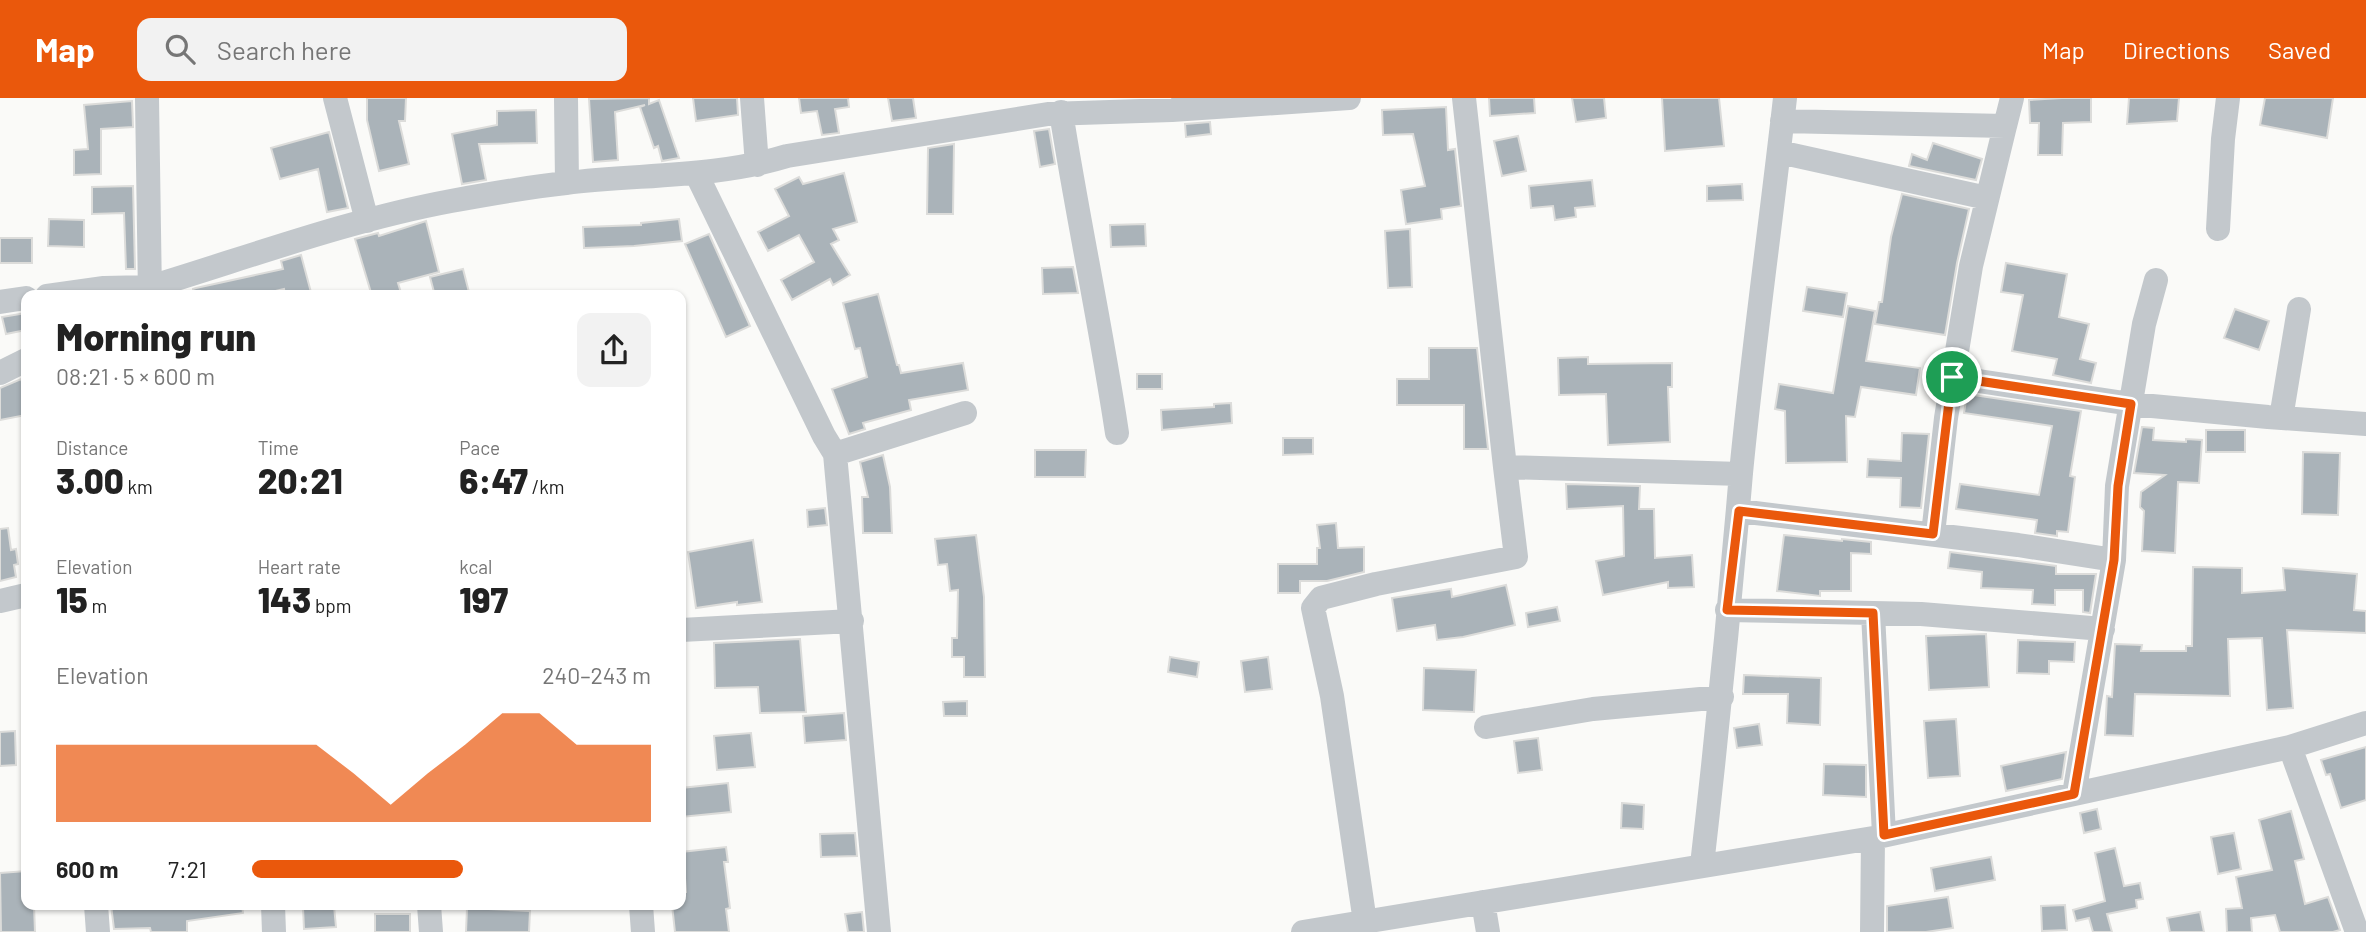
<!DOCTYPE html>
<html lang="en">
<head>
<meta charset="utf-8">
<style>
  body { margin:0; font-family:Barlow,sans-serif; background:#f2f2f2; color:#222; height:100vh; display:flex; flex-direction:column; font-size:26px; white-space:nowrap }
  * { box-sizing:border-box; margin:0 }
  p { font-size:23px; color:#767676 }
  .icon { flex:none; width:38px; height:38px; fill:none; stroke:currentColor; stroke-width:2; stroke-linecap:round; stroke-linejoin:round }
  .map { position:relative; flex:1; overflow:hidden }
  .drawer { position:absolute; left:21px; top:192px; width:665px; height:620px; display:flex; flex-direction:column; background:#fff; border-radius:14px; box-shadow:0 2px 5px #0004 }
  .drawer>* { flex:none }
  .pin { position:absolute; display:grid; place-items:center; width:60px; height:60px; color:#fff; margin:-30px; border:4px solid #fff; border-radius:50%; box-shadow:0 2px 7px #0007 }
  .round { display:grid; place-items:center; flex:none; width:74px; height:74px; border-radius:14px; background:#f2f2f2 }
  .headline { display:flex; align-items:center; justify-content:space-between; height:119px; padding:0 35px }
  h1 { font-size:38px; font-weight:800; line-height:52px }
  .metrics { display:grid; grid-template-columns:repeat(3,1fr); gap:10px; height:119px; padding:7px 35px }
  .metrics div { display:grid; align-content:center }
  .metrics b { font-size:35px; font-weight:800 }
  .metrics small { font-size:19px; font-weight:400 }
  .metrics p { font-size:19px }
  .chart { height:196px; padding:14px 35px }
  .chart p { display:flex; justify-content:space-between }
  .chart svg { width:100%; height:126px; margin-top:7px; fill:#ea580c; opacity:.7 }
  ul { padding:0 35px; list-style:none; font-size:23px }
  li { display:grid; grid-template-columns:112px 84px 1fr; align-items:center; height:52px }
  li i { height:18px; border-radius:9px; background:#ea580c }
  header { display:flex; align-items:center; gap:42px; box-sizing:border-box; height:98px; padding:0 35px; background:#ea580c; color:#fff }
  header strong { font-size:33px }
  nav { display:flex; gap:38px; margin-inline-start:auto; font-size:24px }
  .search { width:490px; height:63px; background:#f2f2f2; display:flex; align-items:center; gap:18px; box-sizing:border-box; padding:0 24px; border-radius:14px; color:#767676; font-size:26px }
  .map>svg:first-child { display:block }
</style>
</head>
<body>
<header>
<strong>Map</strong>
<div class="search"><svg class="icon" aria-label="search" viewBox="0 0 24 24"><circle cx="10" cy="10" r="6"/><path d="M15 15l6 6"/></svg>Search here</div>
<nav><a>Map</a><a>Directions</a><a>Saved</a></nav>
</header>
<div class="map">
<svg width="2366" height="834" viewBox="0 0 2366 834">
  <rect width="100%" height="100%" fill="#fafaf8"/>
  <path fill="#aab3b9" stroke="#dcdcda" stroke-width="2" d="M367,0H406L405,23H399L409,66L379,73L367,22Z
    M649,0V6L659,2L679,60L662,63L658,48L654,50L640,9L645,7L615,14L618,62L593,64L589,1Z
    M693,0H737L738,17L696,23Z
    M799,0H848L849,9L835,11L839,35L822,37L817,13L801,15Z
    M888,0H913L916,20L892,23Z
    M1489,0H1534L1535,15L1490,18Z
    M1572,0H1604L1606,20L1576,24Z
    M1662,0H1719L1724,48L1665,53Z
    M2062,0H2091V24L2063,25L2062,57H2038L2039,25H2030L2029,2Z
    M2129,0H2179L2177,23L2127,26Z
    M2265,0H2333L2327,40L2260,27Z
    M132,3L133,29L101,31V76L74,77V52L88,51L84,7Z
    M1446,9L1448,52L1455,51L1461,108L1441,111L1442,121L1406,126L1401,92L1425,88L1413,36L1383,37L1382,12Z
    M536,12L537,45L479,46L486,82L462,86L452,36L497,27V13Z
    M1210,24L1211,36L1186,39L1185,26Z
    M1049,31L1055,66L1040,69L1034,33Z
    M329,34L348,110L327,114L318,71L280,81L271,50Z
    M1518,38L1526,73L1502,78L1494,43Z
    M1933,45L1982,61L1976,82L1909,68L1912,56L1927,62Z
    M954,46L953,116H927L928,50Z
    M844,75L857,124L833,131L839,142L831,146L850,177L833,187L830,181L792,202L781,182L814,164L799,137L768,153L758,134L789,118L775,91L799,79L803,86Z
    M1592,82L1595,108L1575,110L1576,119L1555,122L1553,108L1531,110L1529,88Z
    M1742,86L1743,102L1707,103V88Z
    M133,88L135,171H126L124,115L92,116V89Z
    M1902,96L1969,111L1957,165L1945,237L1875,226L1879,204H1882L1891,139Z
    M49,121L84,122V149L48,148Z
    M679,121L682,143L634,148L584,150L583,129L641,127V125Z
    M426,123L439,174L398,185L402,198H372L355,141L378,135L379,138Z
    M1145,126L1146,148L1111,149L1110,127Z
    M1410,131L1412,189L1388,190L1385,133Z
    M709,136L750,228L726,239L685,146Z
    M0,140H32V165H0Z
    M301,157L312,198H285L284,191L254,198H194L193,191L196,190L283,171L281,163Z
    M2006,165L2067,176L2059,219L2089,226L2080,261L2096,265L2091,285L2053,277L2057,261L2012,253L2023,197L2001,194Z
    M1073,169L1078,195L1043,196L1042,170Z
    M463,171L470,198H435L430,179Z
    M1807,189L1847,195L1843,219L1803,213Z
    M878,196L897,267H899L901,275L963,265L968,292L909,302L911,312L863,325L865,331L849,336L832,291L867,279L860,250L855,251L843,205Z
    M1848,208L1875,213L1866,263L1920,270L1916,297L1861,289L1855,319L1846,318L1847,364L1786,365L1785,313L1775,311L1779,286L1833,295Z
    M2235,211L2269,223L2259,252L2224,240Z
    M26,215V232L6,236L2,219Z
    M1429,250H1477L1488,351H1464V307H1397V281H1429Z
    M1588,259V266L1672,265V289H1668L1670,344L1608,347L1606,296L1559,297L1558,260Z
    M1137,276H1162V291H1137Z
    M21,281L23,286L26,285V317L0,322V290Z
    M1967,296L2081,313L2070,378L2075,379L2068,434L2057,433V438L2035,435L2037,422L1956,411L1960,386L2039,397L2052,328L1964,315Z
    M1231,305L1232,325L1162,332L1161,312L1214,309V306Z
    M2142,329L2154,330L2153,342L2186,344V341L2202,342L2199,385L2178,384L2175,455L2142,453L2144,413L2140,409L2141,394L2165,377L2134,375Z
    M2206,332H2245V354H2206Z
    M1902,335L1929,336L1921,410L1900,409L1901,380L1867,379L1868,361L1901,363Z
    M1283,340H1313V356L1283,357Z
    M1035,352H1086L1085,379H1035Z
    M2303,354L2340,355L2338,417L2302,416Z
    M883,357L890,389L892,435H863L862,399H868L860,364Z
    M1566,386L1640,388L1639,411H1654L1655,460L1692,457L1694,489L1668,490V484L1603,497L1596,463L1624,458L1623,408L1567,411Z
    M825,410L827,427L808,429L807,412Z
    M1336,425L1338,450L1364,449V474L1327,483H1300V495H1278V466H1317V450H1320L1317,427Z
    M8,430L11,452L16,451L18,466L14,467L16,479L0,483V431Z
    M976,437L984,499L985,579H964V559H952V540H957L958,492L950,493L947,466L938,467L935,441Z
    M1784,437L1842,443V441L1871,444V456L1851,455V493H1820V498L1777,493Z
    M753,442L762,504L737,507V504L696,510L688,454Z
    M1950,454L2056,468V476H2096L2090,515L2083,514V492H2055V507L2032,506L2033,492L1981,490L1982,474L1948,470Z
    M2193,469L2242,470V495L2285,492L2283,470L2357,476L2354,512L2366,513V535L2287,532L2293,610L2267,612L2262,540L2228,541L2230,598L2135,596L2133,638L2105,637L2107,598L2112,599L2115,546L2142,547L2141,553H2186V548H2192Z
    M1506,487L1515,527L1463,539L1437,542L1435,527L1397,533L1392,500L1451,491L1452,499Z
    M1557,509L1560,523L1528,529L1526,515Z
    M1986,536L1989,589L1929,592L1926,538Z
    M800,541L806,614L760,615L758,589L715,590L714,545Z
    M2018,542L2075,544L2074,564L2049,563V576L2017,575Z
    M1170,559L1199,564L1197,579L1168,574Z
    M1268,559L1272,591L1245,594L1241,563Z
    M1424,570L1476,572L1474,614L1423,612Z
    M1744,577L1821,580L1820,627L1787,625L1788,596H1743Z
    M967,603V618H944L943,604Z
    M844,615L846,642L805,645L803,618Z
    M1956,621L1960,678L1928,680L1924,623Z
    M1759,626L1762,647L1737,650L1734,630Z
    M15,633L16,667L0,668V634Z
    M751,635L755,669L717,672L714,638Z
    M1538,640L1542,672L1518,675L1514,643Z
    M2366,649V702L2341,710L2330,676L2326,677L2321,662Z
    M2066,654L2062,681L2006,693L2001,668Z
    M1824,666L1866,667V699L1823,697Z
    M728,685L731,714L681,719V690Z
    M1622,705L1644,707L1643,731L1621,730Z
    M2097,711L2101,731L2084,735L2080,715Z
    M2291,713L2304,761L2295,763L2305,806L2328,799L2340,832L2333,834H2280L2275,817L2251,820L2252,834H2227L2226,811L2242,810L2236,779L2272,772L2259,722Z
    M855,735L857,758L821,759L820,736Z
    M2234,735L2241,771L2218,776L2211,739Z
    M726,749L728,764H724L730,810L726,811L729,834H675L672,807H681V794H686L684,766L681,767V754Z
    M2115,750L2124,788L2140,785L2143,801L2136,802L2137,810L2107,816L2112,834H2093L2089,820L2076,823L2073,812L2105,803L2095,755Z
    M1991,759L1995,782L1935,793L1931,770Z
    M26,773V807H34L35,834H1L0,775Z
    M1948,799L1953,830L1926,834H1887V808Z
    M111,807H242L243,815L187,823V834H151L150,830L114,831Z
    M2065,807L2067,832L2042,833L2041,808Z
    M334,808L336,829L304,831L303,810Z
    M467,810L530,813L529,834H466Z
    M862,814L864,834H848L845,816Z
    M2200,814L2204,834H2170L2167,820Z
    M375,816H410V834H375Z"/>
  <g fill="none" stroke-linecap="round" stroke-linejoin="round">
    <path stroke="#c3c8cc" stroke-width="24" d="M147,0L150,198
      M335,0L367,123
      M566,0L567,85
      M752,0L757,67
      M1464,0L1505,369L1741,376
      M1061,14C1078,122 1101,228 1117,335
      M1782,23L2005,28L2012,0
      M1779,54L1987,100
      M696,75L824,338L835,356L879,834
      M2218,131L2223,41L2228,0
      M47,198L104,190L150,189
      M139,198L150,189C249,159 349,122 451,103C489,96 528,89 566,85C640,76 715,80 787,58L1048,16L1172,12L1349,0
      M0,204L26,200
      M0,275L26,262
      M1952,279L2131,306L2268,319L2366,326
      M2281,320L2299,211
      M835,356L965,315
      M1739,413L2018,447L2114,462
      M1933,436L1946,320L1971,168L2005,28
      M0,503L26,497
      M1727,512L1921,516L2103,531
      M1873,515L1884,737
      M681,532L852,523
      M1486,629L1593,611L1722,599
      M2290,649L2357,834
      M2074,696L2114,462L2117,388L2144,226L2156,182
      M1702,767C1717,637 1730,506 1741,375C1753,250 1771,125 1785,0
      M1483,804L1488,834
      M96,807L98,834
      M273,807L274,834
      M429,807L431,834
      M641,807L643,834
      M1365,824L1332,598L1313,510L1321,500L1376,486L1516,459L1505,369
      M1303,834L1873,740L2290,649L2366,625
      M1872,834L1873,740"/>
  </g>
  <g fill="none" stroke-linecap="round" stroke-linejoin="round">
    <defs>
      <path id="route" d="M1952,279L2131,306L2118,388L2114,462L2074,696L1884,737L1873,515L1727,512L1739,413L1933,436Z"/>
    </defs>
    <use href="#route" stroke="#fff" stroke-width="14"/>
    <use href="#route" stroke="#ea580c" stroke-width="9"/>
  </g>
</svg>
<div class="pin" style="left:1952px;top:279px;background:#1e9e55"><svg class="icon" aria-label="arrive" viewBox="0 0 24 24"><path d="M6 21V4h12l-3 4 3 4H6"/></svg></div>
<section class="drawer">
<div class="headline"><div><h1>Morning run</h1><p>08:21 · 5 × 600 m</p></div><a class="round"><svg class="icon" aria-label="share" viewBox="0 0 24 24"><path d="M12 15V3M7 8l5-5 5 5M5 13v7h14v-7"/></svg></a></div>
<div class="metrics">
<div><p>Distance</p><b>3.00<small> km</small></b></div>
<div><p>Time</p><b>20:21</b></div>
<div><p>Pace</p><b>6:47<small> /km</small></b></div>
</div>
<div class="metrics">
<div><p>Elevation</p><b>15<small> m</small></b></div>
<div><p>Heart rate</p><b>143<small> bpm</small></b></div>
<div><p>kcal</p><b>197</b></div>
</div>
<div class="chart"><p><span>Elevation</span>240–243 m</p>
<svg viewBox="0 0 160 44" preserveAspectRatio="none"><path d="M0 44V17L10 17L20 17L30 17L40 17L50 17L60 17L70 17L80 27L90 38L100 27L110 17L120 6L130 6L140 17L150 17L160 17V44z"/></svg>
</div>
<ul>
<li><b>600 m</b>7:21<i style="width:53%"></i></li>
</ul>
</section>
</div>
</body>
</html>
